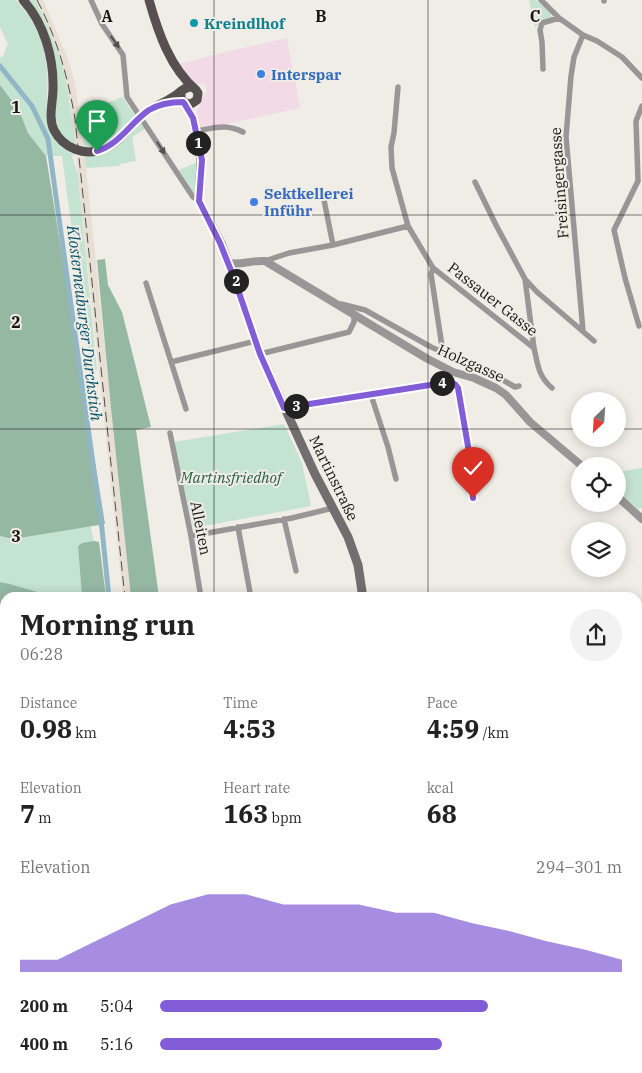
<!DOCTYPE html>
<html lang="en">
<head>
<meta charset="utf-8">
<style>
  body { margin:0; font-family:"IBM Plex Serif",serif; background:#f2f2f2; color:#222; height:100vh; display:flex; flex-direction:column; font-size:19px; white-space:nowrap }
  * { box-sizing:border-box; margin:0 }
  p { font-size:16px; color:#767676 }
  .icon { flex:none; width:28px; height:28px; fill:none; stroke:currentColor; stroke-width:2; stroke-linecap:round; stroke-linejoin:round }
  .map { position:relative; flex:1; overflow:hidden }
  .drawer { position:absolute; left:0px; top:592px; width:642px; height:481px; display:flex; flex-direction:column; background:#fff; border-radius:15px 15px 0 0; box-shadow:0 2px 12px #0003 }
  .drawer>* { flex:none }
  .needle { width:32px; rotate:205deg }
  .buttons { position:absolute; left:571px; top:392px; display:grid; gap:10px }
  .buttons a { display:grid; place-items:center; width:55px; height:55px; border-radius:50%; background:#fff; box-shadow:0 2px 12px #0003; font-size:25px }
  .pin { position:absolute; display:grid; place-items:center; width:42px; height:42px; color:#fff; margin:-51px -21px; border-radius:50% 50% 50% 0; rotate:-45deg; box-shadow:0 0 5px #0007 }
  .pin .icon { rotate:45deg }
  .km { position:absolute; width:25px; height:25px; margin:-12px; border-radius:50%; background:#222; color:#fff; font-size:14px; line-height:25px; text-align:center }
  .round { display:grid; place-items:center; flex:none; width:52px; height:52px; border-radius:26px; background:#f2f2f2 }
  .head { display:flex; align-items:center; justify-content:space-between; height:85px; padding:0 20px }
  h1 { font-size:28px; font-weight:700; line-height:38px }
  .metrics { display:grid; grid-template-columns:repeat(3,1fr); gap:8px; height:85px; padding:5px 20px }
  .metrics div { display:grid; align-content:center }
  .metrics b { font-size:25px; font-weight:700 }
  .metrics small { font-size:14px; font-weight:400 }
  .metrics p { font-size:14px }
  .chart { height:140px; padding:10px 20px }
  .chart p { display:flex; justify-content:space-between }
  .chart svg { width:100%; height:90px; margin-top:5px; fill:#835dd7; opacity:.7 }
  ul { padding:0 20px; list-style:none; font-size:16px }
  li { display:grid; grid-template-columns:80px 60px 1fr; align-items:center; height:38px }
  li i { height:12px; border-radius:6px; background:#835dd7 }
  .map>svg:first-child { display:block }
</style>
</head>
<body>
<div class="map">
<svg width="642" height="1073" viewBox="0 0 642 1073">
  <rect width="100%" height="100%" fill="#f0ece6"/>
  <path fill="#f2dbe7" d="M287,38L300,108L199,130L197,111L203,96L207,92L204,83L196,84L183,70L180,64L225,52Z"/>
  <path fill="#e7dfd3" d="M35,0H43L68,59L75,83L84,147L76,146L70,103L62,69L54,42Z
    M76,156L85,158L86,168L131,597H123Z"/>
  <path fill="#c4e3d0" d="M0,0H16C20,5 25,10 28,15C37,28 44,46 46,62C53,101 31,134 76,156H72L78,175L97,370H91L62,156H46L28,133L19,110L0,85V56L2,58L8,44L0,27Z
    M28,0H35C46,22 56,45 63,69C69,94 72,120 76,146C45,130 59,100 57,72C56,63 54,54 52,45C48,33 35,12 28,0Z
    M529,0H536L550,13L552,17L544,20L535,27Z
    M122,97L145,129L132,137L136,161L120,164L119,166L86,168L80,114Z
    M198,162L197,198L179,170Z
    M284,424L302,463L311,506L193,528L174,442Z
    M642,468V508L638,509L618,492V472Z
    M90,525L94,541L82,543L78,546L82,597H55L10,584L0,582V536L13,539Z"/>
  <path fill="#95b8a3" d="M0,85L19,110L28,133L46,156L105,524L13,539L0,536Z
    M105,259L108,285L122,312L151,427L136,430L159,597H131L111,408L97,260Z
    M94,541L99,542L106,597H82L78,546L82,543Z
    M0,582L10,584L55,597L5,598V1069H155V1073H0Z
    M186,1069H266L277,1073H186Z"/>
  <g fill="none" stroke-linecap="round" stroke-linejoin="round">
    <path stroke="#91b7c7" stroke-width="1" d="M638,877L642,876
      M167,1069L177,1070
      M200,1069L232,1073
      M188,1070H192L195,1069"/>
    <path stroke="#91b7c7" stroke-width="5" d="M0,66L32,106L48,139L102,529L109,598
      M148,1069V1073"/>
    <path stroke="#999697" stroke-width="5.5" d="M91,0L102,24L123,55L127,97L193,197L199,201
      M541,0L559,18L583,35L597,41L622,57L642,78
      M604,1V0
      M583,35L574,57L571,76L566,137L583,331
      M543,69L542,42L540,30L542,23L559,18
      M398,87L394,133L391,147L392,168L408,226L433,268
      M196,131C214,128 226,123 243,132
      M475,182L496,225L525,279
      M323,195L333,245
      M265,261L289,253L333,245L408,226
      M146,283L186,409
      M341,304L365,310L431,347L494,375L515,387L519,386
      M639,326L625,278L614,230L638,181L636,121L642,106
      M534,348L525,279L537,292L594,341
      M443,353L431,274L433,268L534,348C538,365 538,376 552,388
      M260,354L349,332L354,322V315
      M171,362L256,341
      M371,395L388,447L396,479
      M284,407L449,382L455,384L457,387L467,446L473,498
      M170,433L191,536L201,598
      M284,519L296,571
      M238,527L251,598
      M191,536L292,518L333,508
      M638,820L642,819
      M638,919L642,920
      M638,982H642
      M638,1057L642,1058
      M417,1069L420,1073
      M483,1069L484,1073"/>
    <path stroke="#999697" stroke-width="8" d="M229,263C241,265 253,260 265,261L426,358L453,372L474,378L496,388L506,395L530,422L582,466
      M618,497L642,519"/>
    <path stroke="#726d6e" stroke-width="9" d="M185,103L193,118L201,160L199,201L221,243L234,278L260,354L315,474L348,537L358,565L363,598
      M371,1069L373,1073"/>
    <path stroke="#565051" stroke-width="9" d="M23,0C44,23 54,58 53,89C53,102 48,118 54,130C63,148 85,157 103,149C122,142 132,121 149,110C157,105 166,102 173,97C180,93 184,86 193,87
      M149,0C158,32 170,68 196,90L198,93L197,100L191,104L185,103L181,99V91"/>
    <path stroke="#4f4d4a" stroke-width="1" stroke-dasharray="10 5" stroke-linecap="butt" d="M37,0C57,38 68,77 75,119L125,598
      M184,1069V1073"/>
  </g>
  <defs><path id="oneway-solid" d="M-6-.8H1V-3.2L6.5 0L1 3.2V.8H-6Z" transform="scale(1.25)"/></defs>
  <g fill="#52504f">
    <use href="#oneway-solid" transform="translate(115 42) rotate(55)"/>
    <use href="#oneway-solid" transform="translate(161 148) rotate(57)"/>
  </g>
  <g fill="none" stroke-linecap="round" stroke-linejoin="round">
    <defs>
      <path id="route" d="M97,151C119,145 131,122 149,110C159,104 172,102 183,102L184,103L193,118L202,160L199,201L220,243L234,278L260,354L284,408L449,382L455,384L458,388L468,446L473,498"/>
    </defs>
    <use href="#route" stroke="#fff" stroke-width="10"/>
    <use href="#route" stroke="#835dd7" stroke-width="6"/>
  </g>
  <path fill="none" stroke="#171614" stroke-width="1" stroke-opacity="0.55" d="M214,0V598M428,0V598M0,215H642M0,429H580M618,429H642M0,644H5M638,644H642M0,858H5M638,858H642M214,1069V1073M428,1069V1073"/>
  <circle fill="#0f9aa8" stroke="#f0ece6" stroke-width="2" cx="194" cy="23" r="5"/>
  <g fill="#3f7fe0" stroke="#f0ece6" stroke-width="2">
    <circle cx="261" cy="74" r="5"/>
    <circle cx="254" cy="202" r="5"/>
  </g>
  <g text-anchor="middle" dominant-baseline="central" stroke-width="4" stroke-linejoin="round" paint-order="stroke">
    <g font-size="15" font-weight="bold" fill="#0d838f" stroke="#f0ece6" text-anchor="start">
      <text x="204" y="23">Kreindlhof</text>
    </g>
    <g font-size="15" font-weight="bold" fill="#366cbe" stroke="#f0ece6" text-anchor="start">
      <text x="271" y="74">Interspar</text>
      <text x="264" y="193">Sektkellerei<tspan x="264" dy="17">Inführ</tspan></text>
    </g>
    <g font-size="15" fill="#171614" stroke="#f0ece6">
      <text transform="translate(559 183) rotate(-94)">Freisingergasse</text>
      <text transform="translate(493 299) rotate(38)">Passauer Gasse</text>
      <text transform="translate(471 363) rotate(24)">Holzgasse</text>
      <text transform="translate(334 478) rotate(64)">Martinstraße</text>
      <text transform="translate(201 528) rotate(79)">Alleiten</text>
    </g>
    <g font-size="15" font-style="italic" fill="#266043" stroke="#f0ece6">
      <text x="231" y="477">Martinsfriedhof</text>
    </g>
    <g font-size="16" font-style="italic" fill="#07546c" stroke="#f0ece6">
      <text transform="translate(85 323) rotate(83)">Klosterneuburger Durchstich</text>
    </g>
  </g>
  <g font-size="16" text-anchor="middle" font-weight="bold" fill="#171614" stroke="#f0ece6" stroke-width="4" stroke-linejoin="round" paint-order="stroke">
    <text x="107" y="22">A</text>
    <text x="321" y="22">B</text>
    <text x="535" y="22">C</text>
    <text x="16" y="113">1</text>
    <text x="16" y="328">2</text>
    <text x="16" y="542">3</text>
  </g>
</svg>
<div class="buttons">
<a><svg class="needle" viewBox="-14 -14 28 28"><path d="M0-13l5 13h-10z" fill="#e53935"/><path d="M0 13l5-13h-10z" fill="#767676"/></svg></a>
<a><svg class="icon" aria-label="locate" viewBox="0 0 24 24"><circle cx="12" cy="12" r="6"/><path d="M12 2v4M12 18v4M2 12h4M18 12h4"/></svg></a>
<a><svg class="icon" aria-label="layers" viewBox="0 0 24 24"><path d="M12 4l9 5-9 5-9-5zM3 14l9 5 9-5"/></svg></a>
</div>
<div class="pin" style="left:97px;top:151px;background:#1e9e55"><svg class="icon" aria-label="arrive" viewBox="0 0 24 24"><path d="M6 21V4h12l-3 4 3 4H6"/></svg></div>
<div class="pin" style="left:473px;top:498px;background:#d93025"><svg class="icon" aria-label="check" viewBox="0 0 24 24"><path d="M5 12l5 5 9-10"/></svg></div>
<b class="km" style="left:198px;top:143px">1</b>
<b class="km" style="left:236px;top:281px">2</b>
<b class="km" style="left:296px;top:406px">3</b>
<b class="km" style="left:442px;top:383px">4</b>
<section class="drawer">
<div class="head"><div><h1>Morning run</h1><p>06:28</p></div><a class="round"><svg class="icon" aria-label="share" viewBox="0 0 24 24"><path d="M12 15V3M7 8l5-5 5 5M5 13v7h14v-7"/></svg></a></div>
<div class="metrics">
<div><p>Distance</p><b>0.98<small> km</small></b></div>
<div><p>Time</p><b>4:53</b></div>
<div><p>Pace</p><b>4:59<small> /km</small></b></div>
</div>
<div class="metrics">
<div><p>Elevation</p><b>7<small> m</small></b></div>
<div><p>Heart rate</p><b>163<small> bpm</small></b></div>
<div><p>kcal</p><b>68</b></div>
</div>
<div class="chart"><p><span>Elevation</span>294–301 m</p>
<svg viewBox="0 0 160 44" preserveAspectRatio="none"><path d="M0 44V38L10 38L20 29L30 20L40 11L50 6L60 6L70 11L80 11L90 11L100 15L110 15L120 20L130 24L140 29L150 33L160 38V44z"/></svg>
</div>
<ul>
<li><b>200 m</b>5:04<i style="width:71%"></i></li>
<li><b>400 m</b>5:16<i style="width:61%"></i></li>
</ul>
</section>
</div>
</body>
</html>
